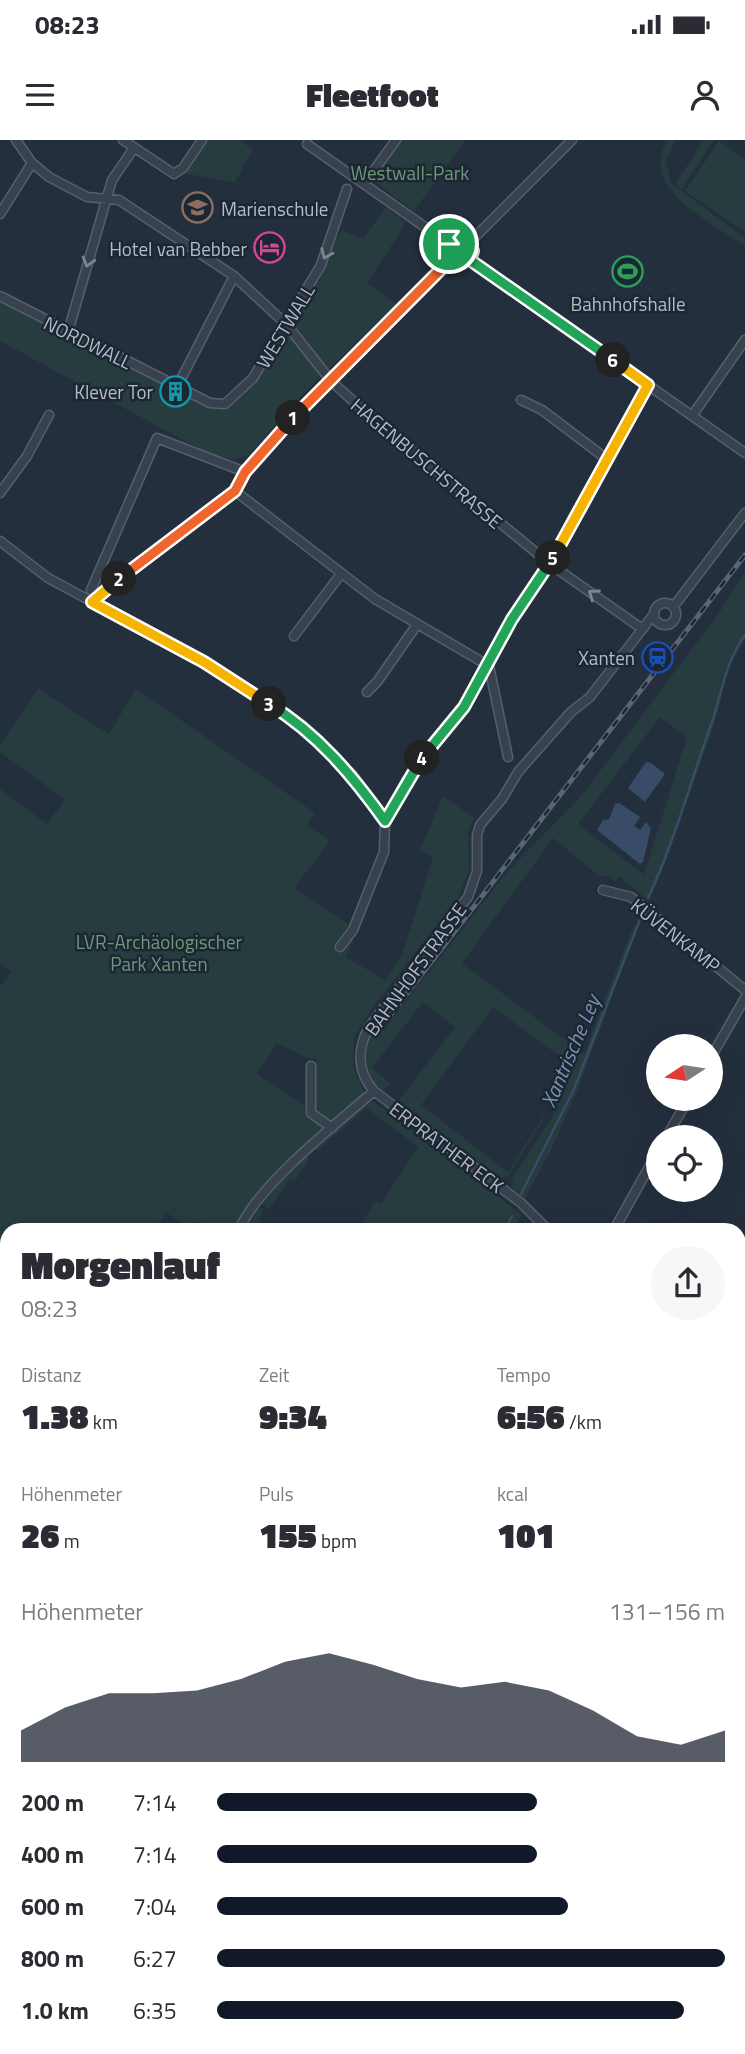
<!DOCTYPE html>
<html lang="de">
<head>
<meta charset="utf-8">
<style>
  body { margin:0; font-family:"Titillium Web",sans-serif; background:#f7f7f7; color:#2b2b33; height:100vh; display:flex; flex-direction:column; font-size:26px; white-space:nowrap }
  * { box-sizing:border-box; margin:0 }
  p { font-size:23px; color:#7c7c81 }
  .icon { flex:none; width:38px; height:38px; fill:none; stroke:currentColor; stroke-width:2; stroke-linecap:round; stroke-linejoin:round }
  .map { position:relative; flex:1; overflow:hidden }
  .panel { position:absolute; left:0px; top:1083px; width:746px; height:831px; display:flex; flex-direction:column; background:#fff; border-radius:21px 21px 0 0; box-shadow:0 7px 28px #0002 }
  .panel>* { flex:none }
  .needle { width:46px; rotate:258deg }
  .controls { position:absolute; left:646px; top:894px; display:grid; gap:14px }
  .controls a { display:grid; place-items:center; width:77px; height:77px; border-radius:50%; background:#fff; box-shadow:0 7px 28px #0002; font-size:35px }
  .pin { position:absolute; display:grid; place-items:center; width:60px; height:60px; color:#fff; margin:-30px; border:4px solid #fff; border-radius:50%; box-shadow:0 2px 7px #0007 }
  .km { position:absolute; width:35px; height:35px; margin:-18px; border-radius:50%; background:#222; color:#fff; font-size:19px; line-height:35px; text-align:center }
  .round { display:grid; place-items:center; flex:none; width:74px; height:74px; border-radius:37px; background:#f7f7f7 }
  .summary { display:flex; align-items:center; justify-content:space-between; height:119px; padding:0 21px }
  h1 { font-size:38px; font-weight:800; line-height:52px }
  .figures { display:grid; grid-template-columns:repeat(3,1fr); gap:10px; height:119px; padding:7px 21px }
  .figures div { display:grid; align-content:center }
  .figures b { font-size:35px; font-weight:800 }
  .figures small { font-size:19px; font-weight:400 }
  .figures p { font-size:19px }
  .chart { height:196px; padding:14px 21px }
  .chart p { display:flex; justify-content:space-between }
  .chart svg { width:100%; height:126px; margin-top:7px; fill:#111827; opacity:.7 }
  ul { padding:0 21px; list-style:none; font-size:23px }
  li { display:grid; grid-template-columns:112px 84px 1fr; align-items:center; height:52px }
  li i { height:18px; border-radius:9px; background:#111827 }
  .status { display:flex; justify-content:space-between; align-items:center; height:49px; padding:0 35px; background:#fff; direction:ltr }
  .status svg { height:19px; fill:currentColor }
  header { display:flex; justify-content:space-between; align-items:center; height:91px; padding:0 21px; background:#fff; font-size:32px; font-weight:800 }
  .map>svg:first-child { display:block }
</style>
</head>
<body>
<div class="status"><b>08:23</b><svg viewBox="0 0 49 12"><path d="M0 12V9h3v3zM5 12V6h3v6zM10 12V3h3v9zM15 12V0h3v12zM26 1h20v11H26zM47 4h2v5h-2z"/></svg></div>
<header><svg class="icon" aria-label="menu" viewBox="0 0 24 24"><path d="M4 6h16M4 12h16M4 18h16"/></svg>Fleetfoot<svg class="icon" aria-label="person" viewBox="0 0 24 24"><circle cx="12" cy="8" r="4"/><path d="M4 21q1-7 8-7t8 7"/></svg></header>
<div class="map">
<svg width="745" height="1914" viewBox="0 0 745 1914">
  <rect width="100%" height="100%" fill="#242f3e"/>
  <path fill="#263c3f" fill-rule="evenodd" d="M204,0H238L253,9L235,42L181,33Z
    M402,0H465L414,71L372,40Z
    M668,0H676L666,19L671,43L745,98V106C713,83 636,48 668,0Z
    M704,0H714L682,49L675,44Z
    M719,1L745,19V92L685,51Z
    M386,67L406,83L367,143L396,164L301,256L249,315L232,320L209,314L0,201V156L209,263L225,264L253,238L342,90L363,99Z
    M745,431V499L730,524L714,585L665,724L649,761L619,736L615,741L608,736L600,737L553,698L462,823L584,914L631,792L642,775L578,949L551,1010L524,1060L513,1052L512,1039L559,966L544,956L569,923L493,867L421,965L508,1032L543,977L541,964L542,982L508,1036L495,1039L396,964L455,887L423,862L372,928L390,943L384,950H377C360,928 360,905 377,882L385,888L508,731L582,655L719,473ZM660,577L687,597L644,735L578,684Z
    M38,549L109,594L136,549L315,673L307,685L330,701L294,748L349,785L360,786L346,817L385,840L402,815L433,718L420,710L443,656L475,678L468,689L469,729L459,756L371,870L354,898L353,928L366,956L331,985L313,972L316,919L306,918L277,903L257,934L306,967L309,971L307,975L325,990L285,1026L236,1090H212L199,1082L191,1089L167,1073L154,1090H7V1713H0V847L11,832L0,823V649L47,684L65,660L0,612V605Z
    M370,959L522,1075L511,1090H364L367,1085L363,1082L374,1061L381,1064L418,1007L366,968L317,1011L315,1007Z
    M304,1015L309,1019L295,1041L290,1038L269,1069L262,1064Z
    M259,1068L263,1070L257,1090H242Z
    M745,1672V1765L738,1754L739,1673Z
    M0,1731H7V1809L0,1806Z"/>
  <path fill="#394c67" d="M646,622L651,623L665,634L645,662L628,648Z
    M619,663L640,677L634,686L640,690L646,682L651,688L643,722L640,724L597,690L603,680L609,679L615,664Z"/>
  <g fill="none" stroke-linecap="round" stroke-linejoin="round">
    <path stroke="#394c67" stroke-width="2.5" d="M648,758C674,703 690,643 711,585C722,553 725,523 745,495
      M521,1054L574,949L641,777
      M505,1090L512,1076
      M27,1914L28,1908"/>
    <defs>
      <path id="minor" d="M16,0L32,23L49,37L87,57L119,60L234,136L287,185L331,241L363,270L550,424L641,488
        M123,0L174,34L183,28L202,0
        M307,4L449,104
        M364,44L396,0
        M0,74L32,23
        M447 112a13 13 0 1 1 26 0a13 13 0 1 1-26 0Z
        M469,103L572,0
        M470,120L745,313
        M0,156L210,263L225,264L253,238L321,125L347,49
        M68,192L112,40L134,8
        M178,245L234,136
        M521,260L542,270L608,320
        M692,276L745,200
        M235,351L375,459L489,526
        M0,353L27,316L49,275
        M0,401L48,438L204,522L290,577L352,634L385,681L384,712L353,790L340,807
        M91,450L157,298L245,332
        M92,462L235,351L245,332L287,284L450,121
        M654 474a11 11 0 1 1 22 0a11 11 0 1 1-22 0Z
        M674,466L745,373
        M294,496L341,434
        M489,526L508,617
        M367,552L377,542L416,486
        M385,681L406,641L464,567L512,479L583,367L648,245
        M603,750L631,757L745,850
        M710,919L745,858
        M311,926V973L332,988
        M666,998L688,959
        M239,1090C258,1045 336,984 374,951
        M548,1090L521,1063L374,951C357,932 357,909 369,887L468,757L477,731V695L480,685L502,659L518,632L571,572L590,557L654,474
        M614,1090L658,1011
        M738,1246L745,1251"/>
      <path id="major" d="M738,1663H745
        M0,1716H7"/>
    </defs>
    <use href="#minor" stroke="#565f6c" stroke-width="11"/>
    <use href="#major" stroke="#414a57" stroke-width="13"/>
    <use href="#minor" stroke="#38414e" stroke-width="8"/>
    <use href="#major" stroke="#56606e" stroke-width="10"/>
    <defs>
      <path id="rail" d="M388,878L745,415"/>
    </defs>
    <use href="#rail" stroke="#5a6575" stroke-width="5"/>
    <use href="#rail" stroke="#1d2633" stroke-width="2.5" stroke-dasharray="8" stroke-linecap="butt"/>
  </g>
  <defs><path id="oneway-chevron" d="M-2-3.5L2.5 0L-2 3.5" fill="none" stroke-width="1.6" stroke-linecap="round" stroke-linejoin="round" transform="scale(1.75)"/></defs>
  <g stroke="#7c8592">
    <use href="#oneway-chevron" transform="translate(326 114) rotate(114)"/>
    <use href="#oneway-chevron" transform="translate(88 122) rotate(106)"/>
    <use href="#oneway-chevron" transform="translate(593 454) rotate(-145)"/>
  </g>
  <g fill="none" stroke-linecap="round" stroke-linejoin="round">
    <defs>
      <path id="split-1" d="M293,278L447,123L449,104"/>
      <path id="split-2" d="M119,439L235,351L245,332L293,278"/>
      <path id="split-3" d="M119,439L92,462L204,522L269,564"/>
      <path id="split-4" d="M269,564C317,593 353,636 385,681L422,618"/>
      <path id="split-5" d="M422,618L464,567L512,479L553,418"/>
      <path id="split-6" d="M553,418L648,245L613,220"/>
      <path id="split-7" d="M449,104L459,98L469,103L473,111L470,120L613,220"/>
    </defs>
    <use href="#split-1" stroke="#fff" stroke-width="14"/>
    <use href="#split-2" stroke="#fff" stroke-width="14"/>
    <use href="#split-3" stroke="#fff" stroke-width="14"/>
    <use href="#split-4" stroke="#fff" stroke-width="14"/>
    <use href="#split-5" stroke="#fff" stroke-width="14"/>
    <use href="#split-6" stroke="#fff" stroke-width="14"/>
    <use href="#split-7" stroke="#fff" stroke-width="14"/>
    <use href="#split-1" stroke="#f0652b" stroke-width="9"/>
    <use href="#split-2" stroke="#f0652b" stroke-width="9"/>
    <use href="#split-3" stroke="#f5b400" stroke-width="9"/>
    <use href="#split-4" stroke="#22a559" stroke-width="9"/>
    <use href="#split-5" stroke="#22a559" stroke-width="9"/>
    <use href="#split-6" stroke="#f5b400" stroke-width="9"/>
    <use href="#split-7" stroke="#22a559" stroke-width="9"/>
  </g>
  <defs>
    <symbol id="school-ring" viewBox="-11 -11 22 22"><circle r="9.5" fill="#1d2633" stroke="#8d6e63" stroke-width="1.5"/><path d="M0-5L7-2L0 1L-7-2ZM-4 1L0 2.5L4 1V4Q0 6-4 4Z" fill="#8d6e63"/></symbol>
    <symbol id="hotel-ring" viewBox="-11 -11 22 22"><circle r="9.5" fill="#1d2633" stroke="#d1479c" stroke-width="1.5"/><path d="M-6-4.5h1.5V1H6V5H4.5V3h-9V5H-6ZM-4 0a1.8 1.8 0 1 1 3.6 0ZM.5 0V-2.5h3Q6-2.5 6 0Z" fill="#d1479c"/></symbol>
    <symbol id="stadium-ring" viewBox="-11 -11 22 22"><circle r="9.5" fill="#1d2633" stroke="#2e9e5b" stroke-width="1.5"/><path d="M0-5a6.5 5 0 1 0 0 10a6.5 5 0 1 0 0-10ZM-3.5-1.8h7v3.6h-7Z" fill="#2e9e5b"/></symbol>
    <symbol id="building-ring" viewBox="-11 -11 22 22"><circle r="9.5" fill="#1d2633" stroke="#0f9aa8" stroke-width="1.5"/><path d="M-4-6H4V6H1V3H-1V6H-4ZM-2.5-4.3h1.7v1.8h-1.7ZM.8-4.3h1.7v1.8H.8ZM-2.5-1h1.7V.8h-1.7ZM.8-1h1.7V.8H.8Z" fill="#0f9aa8"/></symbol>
    <symbol id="station-ring" viewBox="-11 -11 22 22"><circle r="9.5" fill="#1d2633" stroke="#1a4fb4" stroke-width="1.5"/><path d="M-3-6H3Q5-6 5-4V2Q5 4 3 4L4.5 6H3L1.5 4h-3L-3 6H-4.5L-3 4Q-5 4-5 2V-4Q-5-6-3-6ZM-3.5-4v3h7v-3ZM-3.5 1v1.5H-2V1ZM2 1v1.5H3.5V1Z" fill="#1a4fb4"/></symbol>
  </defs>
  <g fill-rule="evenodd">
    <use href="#school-ring" x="180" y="50" width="35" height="35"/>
    <use href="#hotel-ring" x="252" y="90" width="35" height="35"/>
    <use href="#stadium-ring" x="610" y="114" width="35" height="35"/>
    <use href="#building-ring" x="158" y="234" width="35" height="35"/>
    <use href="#station-ring" x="640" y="500" width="35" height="35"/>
  </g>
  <g text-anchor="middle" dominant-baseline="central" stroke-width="5" stroke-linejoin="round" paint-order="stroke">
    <g font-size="19" fill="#6b9a76" stroke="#1d2633">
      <text x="410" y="32">Westwall-Park</text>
      <text x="159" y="801">LVR-Archäologischer<tspan x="159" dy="22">Park Xanten</tspan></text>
    </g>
    <g font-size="19" fill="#b4bcc9" stroke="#1d2633" text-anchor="end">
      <text x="221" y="68" text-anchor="start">Marienschule</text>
      <text x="247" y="108">Hotel van Bebber</text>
      <text x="628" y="163" text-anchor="middle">Bahnhofshalle</text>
      <text x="153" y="251">Klever Tor</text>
      <text x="635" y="517">Xanten</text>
    </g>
    <g font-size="19" fill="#b4bcc9" stroke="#1d2633">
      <text transform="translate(285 186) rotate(-59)">WESTWALL</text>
      <text transform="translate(88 202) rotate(26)">NORDWALL</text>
      <text transform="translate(427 323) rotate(40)">HAGENBUSCHSTRASSE</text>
      <text transform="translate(676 795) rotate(38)">KÜVENKAMP</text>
      <text transform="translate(415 829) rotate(-54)">BAHNHOFSTRASSE</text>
      <text transform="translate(447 1007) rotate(37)">ERPRATHER ECK</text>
    </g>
    <g font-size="21" font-style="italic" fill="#7c92b1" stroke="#1d2633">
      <text transform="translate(570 911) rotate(-67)">Xantrische Ley</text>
    </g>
  </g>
</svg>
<div class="controls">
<a><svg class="needle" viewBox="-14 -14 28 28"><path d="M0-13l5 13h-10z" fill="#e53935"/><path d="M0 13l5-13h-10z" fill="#7c7c81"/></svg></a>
<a><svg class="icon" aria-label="locate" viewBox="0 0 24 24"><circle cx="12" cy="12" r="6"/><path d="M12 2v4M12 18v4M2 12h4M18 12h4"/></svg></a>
</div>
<div class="pin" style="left:449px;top:104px;background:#1e9e55"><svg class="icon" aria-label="arrive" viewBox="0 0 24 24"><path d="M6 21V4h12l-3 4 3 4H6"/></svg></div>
<b class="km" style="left:293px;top:278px">1</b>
<b class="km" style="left:119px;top:439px">2</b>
<b class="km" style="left:269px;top:564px">3</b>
<b class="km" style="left:422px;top:618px">4</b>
<b class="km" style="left:553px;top:418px">5</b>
<b class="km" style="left:613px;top:220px">6</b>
<section class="panel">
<div class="summary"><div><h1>Morgenlauf</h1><p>08:23</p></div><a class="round"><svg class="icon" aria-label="share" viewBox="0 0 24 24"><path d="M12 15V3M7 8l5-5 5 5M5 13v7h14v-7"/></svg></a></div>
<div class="figures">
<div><p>Distanz</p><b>1.38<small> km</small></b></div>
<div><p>Zeit</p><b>9:34</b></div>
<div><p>Tempo</p><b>6:56<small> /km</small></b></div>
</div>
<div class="figures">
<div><p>Höhenmeter</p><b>26<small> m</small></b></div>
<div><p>Puls</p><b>155<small> bpm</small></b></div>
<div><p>kcal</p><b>101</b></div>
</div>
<div class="chart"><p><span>Höhenmeter</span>131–156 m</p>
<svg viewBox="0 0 160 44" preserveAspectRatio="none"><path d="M0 44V33L10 25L20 20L30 20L40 19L50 15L60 9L70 6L80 10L90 15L100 18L110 16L120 19L130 26L140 35L150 38L160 33V44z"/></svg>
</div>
<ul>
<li><b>200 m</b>7:14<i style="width:63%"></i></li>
<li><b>400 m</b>7:14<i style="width:63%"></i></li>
<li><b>600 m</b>7:04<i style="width:69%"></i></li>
<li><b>800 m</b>6:27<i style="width:100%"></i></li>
<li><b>1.0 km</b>6:35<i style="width:92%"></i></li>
</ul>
</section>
</div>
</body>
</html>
